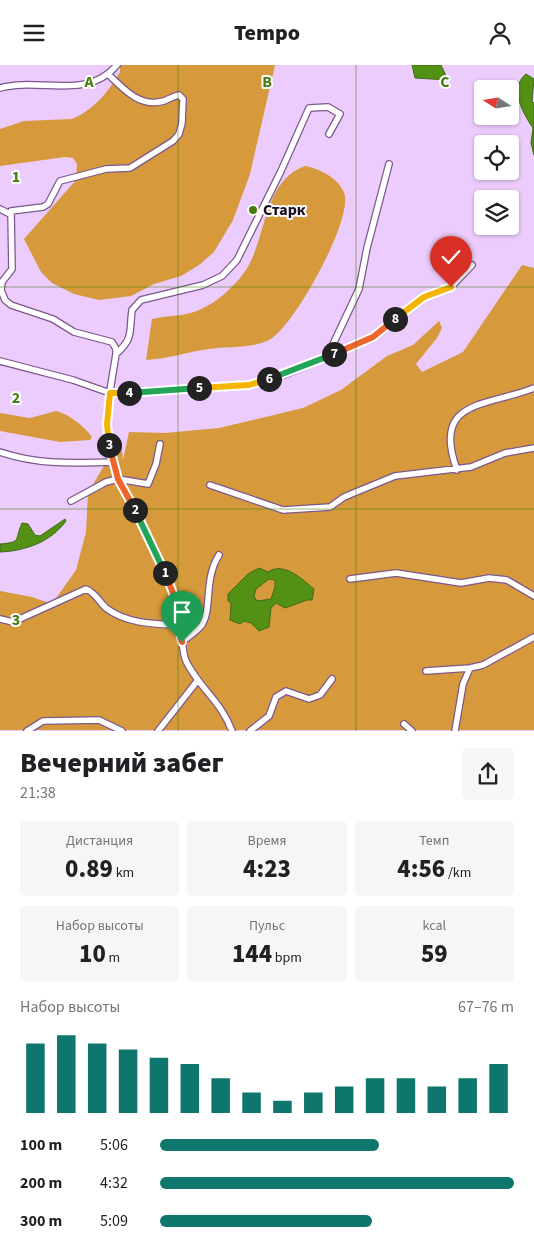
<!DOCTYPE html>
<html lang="ru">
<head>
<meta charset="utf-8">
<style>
  body { margin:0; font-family:"Source Sans 3",sans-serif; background:#f6f6f6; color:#202124; height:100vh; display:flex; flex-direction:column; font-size:19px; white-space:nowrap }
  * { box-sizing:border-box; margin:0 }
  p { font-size:16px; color:#757577 }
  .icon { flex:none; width:28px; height:28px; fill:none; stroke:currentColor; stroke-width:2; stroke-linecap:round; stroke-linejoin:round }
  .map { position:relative; height:666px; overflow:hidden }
  .sheet { display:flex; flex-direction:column; background:#fff; flex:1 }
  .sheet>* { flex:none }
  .needle { width:32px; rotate:282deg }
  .fabs { position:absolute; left:474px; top:15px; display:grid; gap:10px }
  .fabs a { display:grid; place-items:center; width:45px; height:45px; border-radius:5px; background:#fff; box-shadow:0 1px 4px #0004; font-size:25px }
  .pin { position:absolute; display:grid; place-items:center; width:42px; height:42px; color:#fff; margin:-51px -21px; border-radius:50% 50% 50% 0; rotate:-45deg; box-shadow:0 0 5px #0007 }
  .pin .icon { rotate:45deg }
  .km { position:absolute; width:25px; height:25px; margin:-12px; border-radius:50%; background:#222; color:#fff; font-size:14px; line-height:25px; text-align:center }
  .round { display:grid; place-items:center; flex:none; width:52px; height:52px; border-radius:5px; background:#f6f6f6 }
  .head { display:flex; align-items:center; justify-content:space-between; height:85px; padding:0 20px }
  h1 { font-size:28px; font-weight:800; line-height:38px }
  .metrics { display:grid; grid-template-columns:repeat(3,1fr); gap:8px; height:85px; padding:5px 20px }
  .metrics div { display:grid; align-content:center; border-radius:5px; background:#f6f6f6; text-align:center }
  .metrics b { font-size:25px; font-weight:800 }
  .metrics small { font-size:14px; font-weight:400 }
  .metrics p { font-size:14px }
  .chart { height:140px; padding:10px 20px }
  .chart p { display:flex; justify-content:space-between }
  .chart svg { width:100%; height:90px; margin-top:5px; stroke:#0f766e; stroke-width:6 }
  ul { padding:0 20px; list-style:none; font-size:16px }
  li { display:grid; grid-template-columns:80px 60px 1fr; align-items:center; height:38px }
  li i { height:12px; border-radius:6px; background:#0f766e }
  header { display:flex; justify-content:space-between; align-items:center; height:65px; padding:0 20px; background:#fff; font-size:22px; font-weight:800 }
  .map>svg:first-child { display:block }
</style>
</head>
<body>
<header><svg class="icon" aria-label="menu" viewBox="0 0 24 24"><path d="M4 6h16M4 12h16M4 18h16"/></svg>Tempo<svg class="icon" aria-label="person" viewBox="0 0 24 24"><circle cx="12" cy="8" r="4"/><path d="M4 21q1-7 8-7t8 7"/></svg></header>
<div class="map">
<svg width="534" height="666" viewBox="0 0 534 666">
  <rect width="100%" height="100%" fill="#ecccfc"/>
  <path fill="#d6993b" d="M120,0H275L250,109L233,155L214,187L199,200L181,211L154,219L131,231L99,235L74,229L52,218L41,207L24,174L76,115L77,99L73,93L65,92L0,101V64L24,56L72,54C95,44 108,27 120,7Z
    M305,101C319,103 342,115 345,131C350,159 294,262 269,275C251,284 228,281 209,284C187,287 168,294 146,295L152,254C173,249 186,253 207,241C221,234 237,218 246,205C267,172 263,116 305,101Z
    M522,200L534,203V665H0V526L32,532L52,539L76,505L86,467L88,428L109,392L121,377L123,395L129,367L165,368L219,363L303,343L341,325L387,291L413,280L439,256L442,263L437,273L416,299L422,307L463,287Z
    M56,346C69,349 84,361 92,372L90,375L60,377L0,366V348L30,353Z"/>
  <path fill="#529114" stroke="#416918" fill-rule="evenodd" d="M412,0H441L448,15L415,13Z
    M526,9L534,14L532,36L534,38V90L531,78L533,63C524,50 508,23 526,9Z
    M65,454L66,456C51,477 25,486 0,487V479C22,477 14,476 22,458L28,459L35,470L40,471Z
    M259,503L268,507C284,496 303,515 314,524L312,535H307L285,543L276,538L271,543L269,562L259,566L251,558L244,556L240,559L230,555L231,538L228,536V529L248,509ZM269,514L275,515V522L271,534L257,536L254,531L256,524Z"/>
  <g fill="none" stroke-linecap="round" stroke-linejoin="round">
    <defs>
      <path id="minor" d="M109,10C124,25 141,43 164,36C169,34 173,31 179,30L183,34L182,58L179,69L173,76L130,103L106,104L60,116L48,139L43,142L11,146L12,204L2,217L1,225L5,235L11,240L53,254L74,267L112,277L116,284V289
        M0,23C39,12 87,36 117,0
        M0,144L10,149
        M327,292L373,272L424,232L451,222L472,200
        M0,296L73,315L110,328L249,320L284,310L327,292L359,224L367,183L389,99
        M0,387C39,400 72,398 113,397
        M457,405C431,334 486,342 534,323
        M210,420L283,445L330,442L344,432L395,411L471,402L505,388L534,383
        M71,436L106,417L118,414L148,419L156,399L160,379
        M350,514L396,508L461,518L489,513L507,515L534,531
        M0,554L13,557L86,524C96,528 99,537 106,543C127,559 155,559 179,560
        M182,577C188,572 196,567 201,561C213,545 203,515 219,490
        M426,606L470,603L483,600L534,572
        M404,659L412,666
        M27,666L43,656L99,655L122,666
        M158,666L198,615
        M232,666C221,636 199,623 186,596C183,589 183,582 182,574C179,554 175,534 168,515C151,468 113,421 108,372C105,345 112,316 116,289C134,273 129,267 132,245L141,235L203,220L222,211L237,195L281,106L309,43L328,42L340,49L329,69
        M250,666L269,651L276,632L286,626L309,634L320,630L332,614
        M455,666L463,619L470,603"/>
    </defs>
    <use href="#minor" stroke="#7c588d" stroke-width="8"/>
    <use href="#minor" stroke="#fff" stroke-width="5.5"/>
  </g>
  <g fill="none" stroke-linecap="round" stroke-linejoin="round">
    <defs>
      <path id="split-1" d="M165,508L173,528L182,577"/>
      <path id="split-2" d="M135,445L165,508"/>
      <path id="split-3" d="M109,380L118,414L135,445"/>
      <path id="split-4" d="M109,380L107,359L110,328H129"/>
      <path id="split-5" d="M129,328L199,323"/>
      <path id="split-6" d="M199,323L249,320L269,314"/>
      <path id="split-7" d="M269,314L334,289"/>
      <path id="split-8" d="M334,289L373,272L395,254"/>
      <path id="split-9" d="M395,254L424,232L451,222"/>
    </defs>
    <use href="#split-1" stroke="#fff" stroke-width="10"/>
    <use href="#split-2" stroke="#fff" stroke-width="10"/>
    <use href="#split-3" stroke="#fff" stroke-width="10"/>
    <use href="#split-4" stroke="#fff" stroke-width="10"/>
    <use href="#split-5" stroke="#fff" stroke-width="10"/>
    <use href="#split-6" stroke="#fff" stroke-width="10"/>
    <use href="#split-7" stroke="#fff" stroke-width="10"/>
    <use href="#split-8" stroke="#fff" stroke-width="10"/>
    <use href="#split-9" stroke="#fff" stroke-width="10"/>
    <use href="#split-1" stroke="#f0652b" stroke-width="6"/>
    <use href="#split-2" stroke="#22a559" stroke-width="6"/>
    <use href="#split-3" stroke="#f0652b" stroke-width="6"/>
    <use href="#split-4" stroke="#f5b400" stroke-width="6"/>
    <use href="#split-5" stroke="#22a559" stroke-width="6"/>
    <use href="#split-6" stroke="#f5b400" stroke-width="6"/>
    <use href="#split-7" stroke="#22a559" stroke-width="6"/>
    <use href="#split-8" stroke="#f0652b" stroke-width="6"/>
    <use href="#split-9" stroke="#f5b400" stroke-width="6"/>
  </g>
  <path fill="none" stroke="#467d13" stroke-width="1" stroke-opacity="0.55" d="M178,0V666M356,0V666M0,222H534M0,444H534"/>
  <circle fill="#467d13" stroke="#fbfbfb" stroke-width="2" cx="253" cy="145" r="5"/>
  <g text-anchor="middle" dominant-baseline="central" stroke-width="4" stroke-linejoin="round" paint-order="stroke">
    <g font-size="16" font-weight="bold" fill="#190b20" stroke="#fbfbfb" text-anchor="start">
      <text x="263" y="145">Старк</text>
    </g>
  </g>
  <g font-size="16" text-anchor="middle" font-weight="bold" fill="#467d13" stroke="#fbfbfb" stroke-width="4" stroke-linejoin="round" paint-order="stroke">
    <text x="89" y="22">A</text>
    <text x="267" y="22">B</text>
    <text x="445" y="22">C</text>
    <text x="16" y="117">1</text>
    <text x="16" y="338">2</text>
    <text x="16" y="560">3</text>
  </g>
</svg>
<div class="fabs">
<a><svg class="needle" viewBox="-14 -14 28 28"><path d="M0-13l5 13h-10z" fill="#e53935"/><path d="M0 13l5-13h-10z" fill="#757577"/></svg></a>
<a><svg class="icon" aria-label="locate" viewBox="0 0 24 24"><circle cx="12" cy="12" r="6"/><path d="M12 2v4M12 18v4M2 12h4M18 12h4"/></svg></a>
<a><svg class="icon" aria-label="layers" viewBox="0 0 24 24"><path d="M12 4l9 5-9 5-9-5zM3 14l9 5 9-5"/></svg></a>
</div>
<div class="pin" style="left:182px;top:577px;background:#1e9e55"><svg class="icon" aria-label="arrive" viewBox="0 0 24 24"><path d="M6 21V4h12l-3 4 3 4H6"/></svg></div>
<div class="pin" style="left:451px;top:222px;background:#d93025"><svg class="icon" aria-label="check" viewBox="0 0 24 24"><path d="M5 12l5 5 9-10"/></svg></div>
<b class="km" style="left:165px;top:508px">1</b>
<b class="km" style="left:135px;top:445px">2</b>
<b class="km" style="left:109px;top:380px">3</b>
<b class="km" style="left:129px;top:328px">4</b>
<b class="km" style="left:199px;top:323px">5</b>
<b class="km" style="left:269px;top:314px">6</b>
<b class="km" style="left:334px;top:289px">7</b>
<b class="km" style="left:395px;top:254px">8</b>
</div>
<section class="sheet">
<div class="head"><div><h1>Вечерний забег</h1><p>21:38</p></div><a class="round"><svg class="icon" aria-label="share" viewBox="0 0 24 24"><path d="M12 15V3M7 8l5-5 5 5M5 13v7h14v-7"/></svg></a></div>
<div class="metrics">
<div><p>Дистанция</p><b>0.89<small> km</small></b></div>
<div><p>Время</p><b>4:23</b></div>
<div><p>Темп</p><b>4:56<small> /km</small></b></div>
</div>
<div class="metrics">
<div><p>Набор высоты</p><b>10<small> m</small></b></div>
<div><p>Пульс</p><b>144<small> bpm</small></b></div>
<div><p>kcal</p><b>59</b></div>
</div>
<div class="chart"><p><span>Набор высоты</span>67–76 m</p>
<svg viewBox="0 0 160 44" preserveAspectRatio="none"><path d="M5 44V10M15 44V6M25 44V10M35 44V13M45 44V17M55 44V20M65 44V27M75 44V34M85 44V38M95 44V34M105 44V31M115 44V27M125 44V27M135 44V31M145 44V27M155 44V20"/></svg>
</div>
<ul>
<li><b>100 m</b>5:06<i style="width:62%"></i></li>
<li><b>200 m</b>4:32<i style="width:100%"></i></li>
<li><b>300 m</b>5:09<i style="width:60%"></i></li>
</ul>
</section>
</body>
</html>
